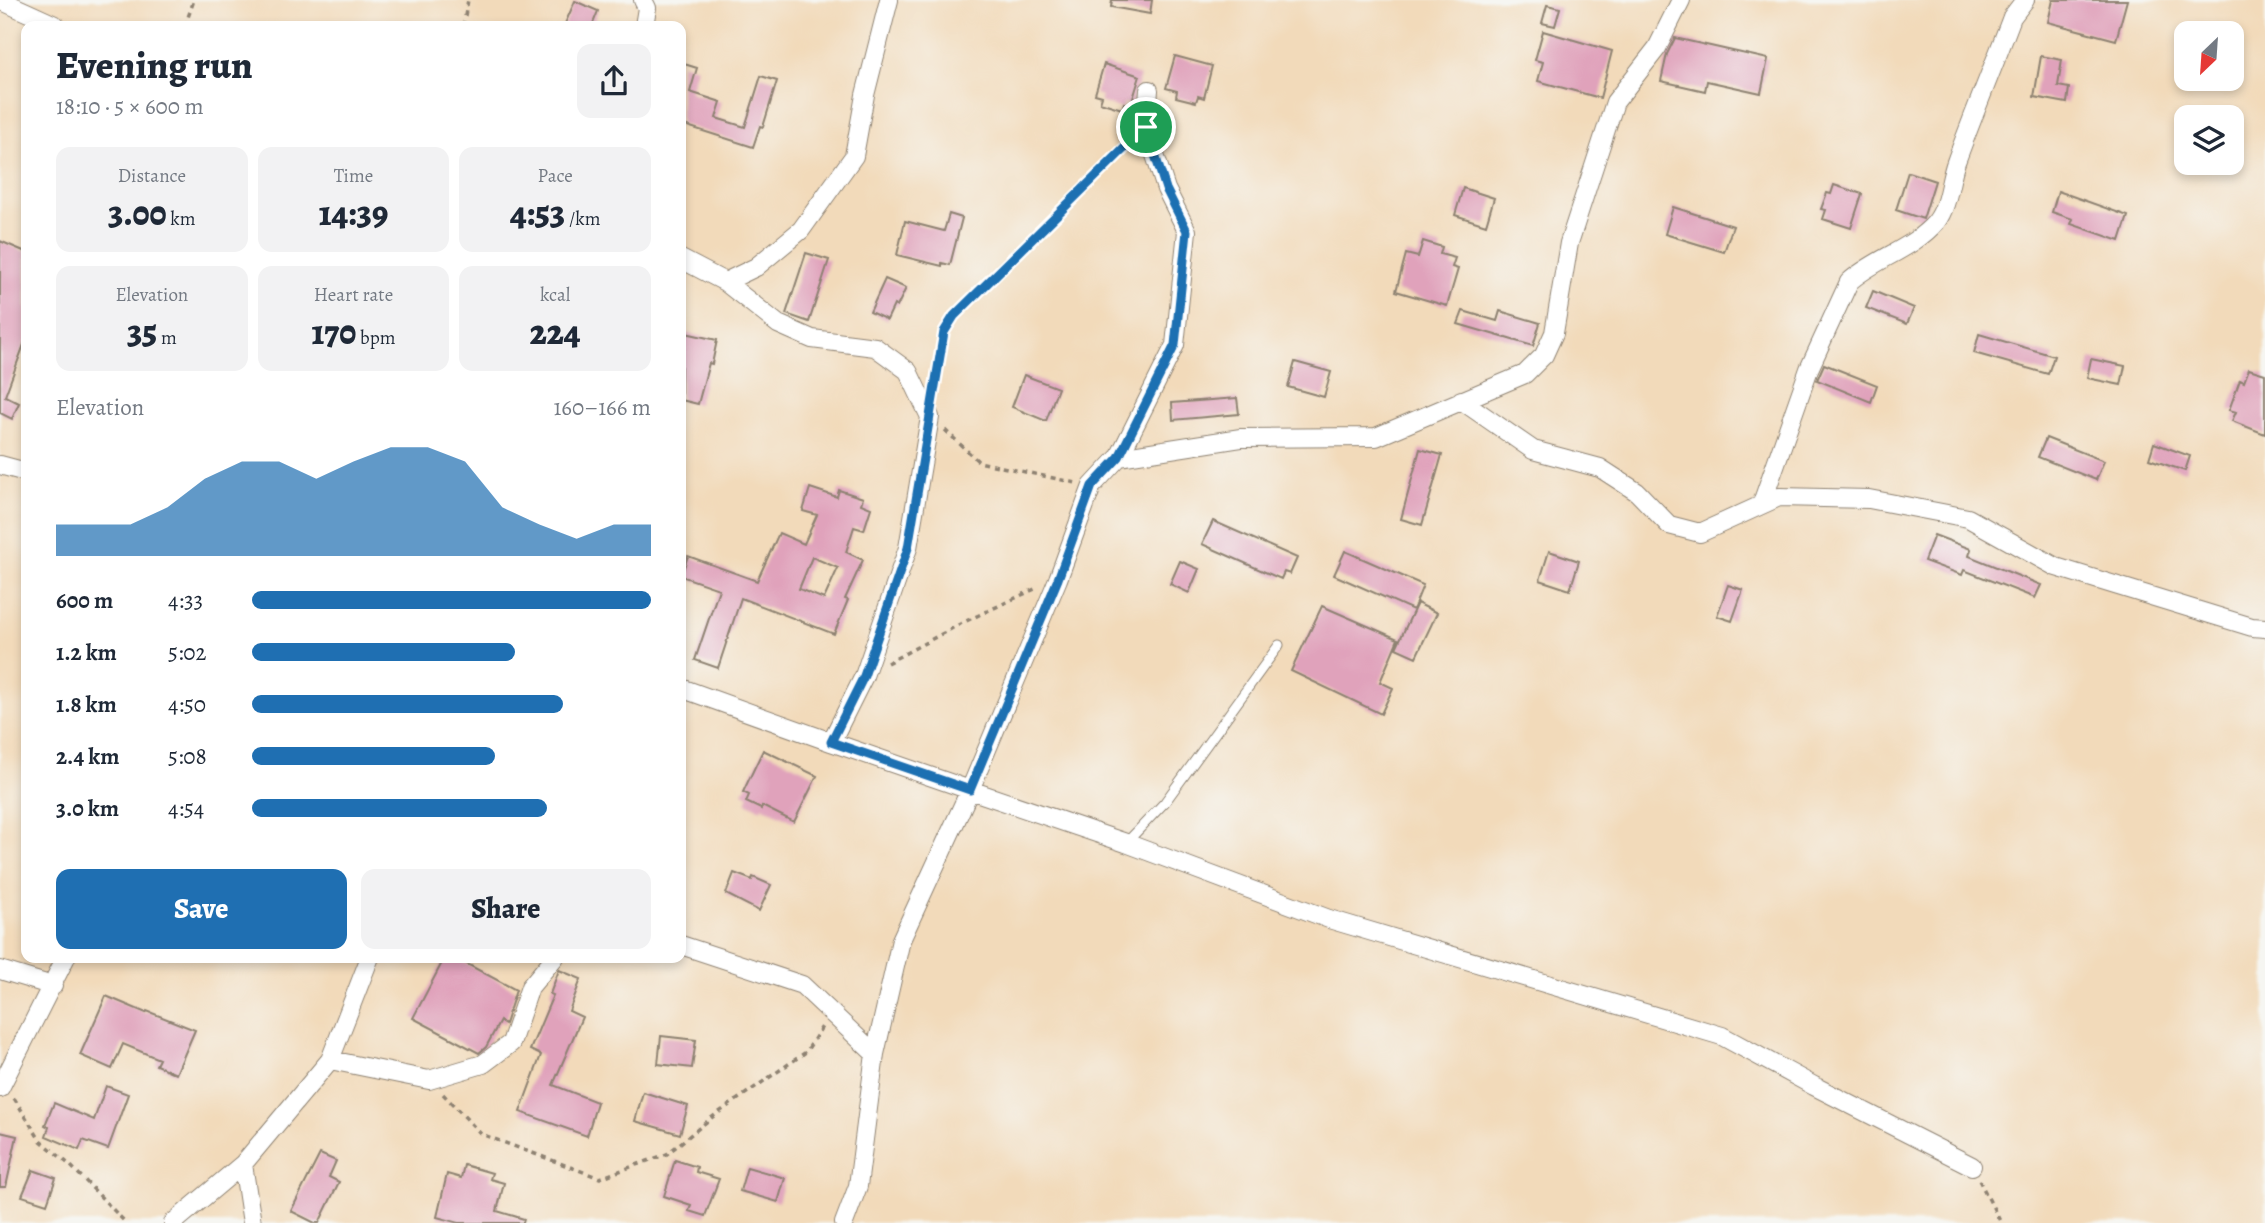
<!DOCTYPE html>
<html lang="en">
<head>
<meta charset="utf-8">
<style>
  body { margin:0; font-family:Alegreya,serif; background:#f2f2f3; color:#1f2937; height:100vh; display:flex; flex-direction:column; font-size:26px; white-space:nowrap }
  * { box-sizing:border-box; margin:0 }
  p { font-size:23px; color:#747a83 }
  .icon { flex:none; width:38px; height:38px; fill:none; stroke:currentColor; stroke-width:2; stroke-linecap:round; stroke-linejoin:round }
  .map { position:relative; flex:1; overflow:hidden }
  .details { position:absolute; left:21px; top:21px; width:665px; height:942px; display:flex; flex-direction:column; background:#fff; border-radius:14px; box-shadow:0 4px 10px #0003 }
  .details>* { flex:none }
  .needle { width:46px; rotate:205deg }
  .fabs { position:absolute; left:2174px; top:21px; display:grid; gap:14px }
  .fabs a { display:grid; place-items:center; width:70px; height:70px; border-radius:14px; background:#fff; box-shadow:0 4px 10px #0003; font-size:35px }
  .pin { position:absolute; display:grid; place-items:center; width:60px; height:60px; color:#fff; margin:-30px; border:4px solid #fff; border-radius:50%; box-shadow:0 2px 7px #0007 }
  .round { display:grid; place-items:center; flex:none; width:74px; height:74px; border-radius:14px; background:#f2f2f3 }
  .headline { display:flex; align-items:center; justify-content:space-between; height:119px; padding:0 35px }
  h1 { font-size:38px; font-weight:800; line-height:52px }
  .figures { display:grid; grid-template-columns:repeat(3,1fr); gap:10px; height:119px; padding:7px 35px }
  .figures div { display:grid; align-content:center; border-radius:14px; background:#f2f2f3; text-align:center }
  .figures b { font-size:35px; font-weight:800 }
  .figures small { font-size:19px; font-weight:400 }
  .figures p { font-size:19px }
  .chart { height:196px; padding:14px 35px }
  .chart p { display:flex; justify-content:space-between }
  .chart svg { width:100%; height:126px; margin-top:7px; fill:#1f6fb2; opacity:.7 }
  .primary-button { display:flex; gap:14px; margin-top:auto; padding:14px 35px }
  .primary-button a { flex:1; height:80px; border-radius:14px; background:#1f6fb2; color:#fff; font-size:28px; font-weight:800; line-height:80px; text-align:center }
  .primary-button a+a { background:#f2f2f3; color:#1f2937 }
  ul { padding:0 35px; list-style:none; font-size:23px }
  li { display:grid; grid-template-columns:112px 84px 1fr; align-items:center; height:52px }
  li i { height:18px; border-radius:9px; background:#1f6fb2 }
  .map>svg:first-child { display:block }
</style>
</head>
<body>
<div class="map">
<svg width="2265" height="1223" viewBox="0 0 2265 1223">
  <rect width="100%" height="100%" fill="#f6f6f2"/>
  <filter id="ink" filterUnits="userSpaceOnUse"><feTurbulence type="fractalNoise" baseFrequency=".0143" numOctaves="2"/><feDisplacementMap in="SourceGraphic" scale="14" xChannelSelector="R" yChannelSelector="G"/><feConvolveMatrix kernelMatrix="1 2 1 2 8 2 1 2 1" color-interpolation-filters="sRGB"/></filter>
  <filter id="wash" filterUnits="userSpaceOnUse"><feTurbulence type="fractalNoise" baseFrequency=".00686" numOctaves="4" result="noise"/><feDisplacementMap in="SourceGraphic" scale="28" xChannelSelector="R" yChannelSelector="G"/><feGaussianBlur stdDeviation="1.57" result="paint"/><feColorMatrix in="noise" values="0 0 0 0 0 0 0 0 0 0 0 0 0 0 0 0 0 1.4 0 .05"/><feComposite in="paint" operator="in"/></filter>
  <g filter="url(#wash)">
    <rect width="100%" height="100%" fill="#f2daba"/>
    <g id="blocks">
      <path fill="#e0a2bb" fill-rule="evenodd" d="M1112,0H1152L1150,14L1111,7Z
        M2053,0H2127L2116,40L2048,22Z
        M575,1L598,11L592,26H564Z
        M1547,5L1560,8L1555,26L1542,23Z
        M1543,31L1612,51L1600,98L1538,81L1543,62L1535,60Z
        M1675,38L1768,59L1761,93L1707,81L1705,91L1661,81L1667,54Z
        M1175,56L1212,66L1204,98L1198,96L1196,102L1176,97L1177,91L1166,88Z
        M2041,56L2062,60L2058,86L2069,88L2067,103L2034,97Z
        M681,63L697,68L690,92L721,102L716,118L745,127L761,76L777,81L763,127L760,126L753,147L681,124Z
        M1104,64L1140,76L1131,105L1124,103L1122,109L1100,102L1102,96L1095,94Z
        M1908,172L1935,181L1923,219L1896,210Z
        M1834,185L1862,194L1851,228L1823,219L1826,210L1821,209L1827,193L1831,194Z
        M1463,188L1494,198L1486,225L1455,215Z
        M2058,191L2128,216L2120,241L2071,224L2073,219L2052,212Z
        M1673,207L1733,226L1724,252L1665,234Z
        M949,214L962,218L950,265L942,263V266L897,255L905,221L944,231Z
        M0,241L26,252V339L5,396L19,403L12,419L0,413Z
        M1423,241L1442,247L1440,254L1455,258L1452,267L1458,269L1447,306L1396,291L1406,254L1418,257Z
        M806,253L829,260L809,322L786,314Z
        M885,279L906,288L897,307L894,305L887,320L870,312Z
        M1873,291L1914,308L1907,324L1866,308Z
        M1463,311L1497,321L1500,311L1540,323L1533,346L1458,324Z
        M681,332L717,340L712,364L709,363L698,404L681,400Z
        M1979,334L2054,356L2048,374L1974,353Z
        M2091,359L2125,366L2121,385L2087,378Z
        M1295,362L1331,372L1324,397L1288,387Z
        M1824,364L1877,385L1871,402L1817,380Z
        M2249,369L2265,374V434L2232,421L2236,412L2229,410L2240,380L2244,382Z
        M1024,375L1058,388L1046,421L1012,407Z
        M1237,398L1239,414L1173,420L1172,403Z
        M2046,438L2104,461L2096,480L2038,457Z
        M2154,443L2190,456L2185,471L2149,459Z
        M1420,449L1442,455L1422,525L1401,519Z
        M810,488L837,497L839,490L863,498L861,504L871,508L864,530L854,527L846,552L863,560L845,599L848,600L834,634L741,598L718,668L695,660L719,589L681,576L688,556L757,581L779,533L804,544L817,515L803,511ZM812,557L838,568L824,599L799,589Z
        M1213,521L1297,558L1290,574L1284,572L1281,579L1202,544Z
        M1934,535L1971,549L1969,556L2041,585L2035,598L1964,570L1962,575L1924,561Z
        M1345,551L1423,585L1413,610L1334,575Z
        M1549,551L1579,561L1570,590L1540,580Z
        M1180,561L1199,569L1189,593L1170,584Z
        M1728,585L1743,590L1732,621L1717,616Z
        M1417,603L1437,613L1416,657L1396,648Z
        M1322,606L1398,639L1380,682L1393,688L1381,714L1291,671Z
        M763,750L817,776L794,822L762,806L761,809L746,802L749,795L743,792Z
        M734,873L752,880L753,877L771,885L759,911L726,894Z
        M445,957H454L516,990L505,1024L500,1021L486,1047L479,1053L413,1018Z
        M559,970L581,979L569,1011L582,1017L553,1085L597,1102L587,1136L520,1112L541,1055L530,1050L553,995L550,994Z
        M106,996L146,1013L147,1011L195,1030L176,1074L156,1065L159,1059L123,1044L112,1069L80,1055Z
        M661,1036L696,1040L692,1068L658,1064Z
        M106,1086L128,1094L108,1149L83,1140L79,1150L46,1136L49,1127L45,1125L54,1103L94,1120Z
        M643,1092L688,1106L680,1134L635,1121Z
        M0,1132L17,1136L6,1187H0Z
        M320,1154L336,1161L329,1177L339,1182L319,1223H315L291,1211Z
        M675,1160L697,1167L696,1172L719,1179L705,1216L689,1211L691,1205L664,1196Z
        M464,1165L492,1173L490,1179L504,1183L497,1211L524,1219L523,1223H459L437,1217L447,1174L461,1178Z
        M747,1167L785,1178L778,1202L740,1191Z
        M33,1170L56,1178L47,1204L22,1196Z"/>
    </g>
  </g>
  <g filter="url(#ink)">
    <use href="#blocks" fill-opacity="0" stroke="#8e8272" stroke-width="2"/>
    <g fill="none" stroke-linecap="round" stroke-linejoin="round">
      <defs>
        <path id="lane" d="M1126,843L1165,802L1279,645"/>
        <path id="street" d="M0,0L57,26
          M643,0L647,8L644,26
          M1681,0L1657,48L1615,102L1569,243L1554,333L1544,355L1525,374L1376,437L1241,438L1119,457L1092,486L1058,579L970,790L1126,843L1329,919L1722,1036L1814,1086L1972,1166
          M681,259L725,282L778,324L812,339L875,347L908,371L930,417L908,548L864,676L831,742L970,790L901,940L875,1054L858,1186L844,1223
          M725,282L756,267L801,230L854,156L865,95L889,0
          M1461,400L1533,450L1600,468L1637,492L1669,525L1700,533L1779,497L1869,499L1968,518L2056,567L2252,627L2265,628
          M1119,457L1175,345L1187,231L1166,189L1146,127L1149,90
          M0,465L26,472
          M1762,503L1809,369L1849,282C1874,259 1913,249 1936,222C1949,205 1949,181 1956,162C1974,113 1994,65 2012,17L2025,0
          M681,688L831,742
          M681,945L802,985L875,1054
          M0,970L53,986
          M330,1060L429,1080L483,1064L511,1043L530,987L555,957
          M0,1088L66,957
          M243,1164L252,1223
          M173,1223L243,1164L330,1060L370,957"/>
      </defs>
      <use href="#lane" stroke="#8e8272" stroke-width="11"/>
      <use href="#street" stroke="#8e8272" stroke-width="20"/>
      <path stroke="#8e8272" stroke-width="3.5" stroke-dasharray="5 5" stroke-linecap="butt" d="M185,26L194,0
        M463,26L468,0
        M935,388L944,333L954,316L1132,141
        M945,430L979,462L1076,483
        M887,663L964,622L1037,588
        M443,1094L481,1134L600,1178L667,1154L715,1115L806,1052L823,1025
        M14,1098L40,1140L71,1166L126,1223
        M1979,1180L2001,1223"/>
      <use href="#lane" stroke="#fff" stroke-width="9"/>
      <use href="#street" stroke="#fff" stroke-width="18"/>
    </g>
  </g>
  <g fill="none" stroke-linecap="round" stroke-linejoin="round" filter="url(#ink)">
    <defs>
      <path id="route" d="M1146,127L1166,189L1187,231L1175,345L1119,457L1092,486L1058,579L970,790L831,742L864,676L908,548L944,332L954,316Z"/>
    </defs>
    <use href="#route" stroke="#fff" stroke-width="14"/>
    <use href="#route" stroke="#1f6fb2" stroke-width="9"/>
  </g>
</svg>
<div class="fabs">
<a><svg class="needle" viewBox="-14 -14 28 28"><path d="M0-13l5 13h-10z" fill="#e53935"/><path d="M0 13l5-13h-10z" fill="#747a83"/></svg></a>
<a><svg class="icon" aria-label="layers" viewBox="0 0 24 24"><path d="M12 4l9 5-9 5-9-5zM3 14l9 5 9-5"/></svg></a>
</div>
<div class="pin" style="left:1146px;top:127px;background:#1e9e55"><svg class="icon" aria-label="arrive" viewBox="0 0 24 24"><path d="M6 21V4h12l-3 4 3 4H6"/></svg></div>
<section class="details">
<div class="headline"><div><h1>Evening run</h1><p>18:10 · 5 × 600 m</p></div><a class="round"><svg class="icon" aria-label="share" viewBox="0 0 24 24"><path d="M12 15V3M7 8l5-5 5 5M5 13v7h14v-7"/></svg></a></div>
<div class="figures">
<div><p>Distance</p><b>3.00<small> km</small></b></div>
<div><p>Time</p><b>14:39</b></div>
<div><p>Pace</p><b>4:53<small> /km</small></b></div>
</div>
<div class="figures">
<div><p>Elevation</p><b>35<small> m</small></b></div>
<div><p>Heart rate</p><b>170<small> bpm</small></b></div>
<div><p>kcal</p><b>224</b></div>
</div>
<div class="chart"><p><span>Elevation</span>160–166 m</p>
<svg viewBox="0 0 160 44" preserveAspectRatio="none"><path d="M0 44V33L10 33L20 33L30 27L40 17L50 11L60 11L70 17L80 11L90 6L100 6L110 11L120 27L130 33L140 38L150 33L160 33V44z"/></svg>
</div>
<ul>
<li><b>600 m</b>4:33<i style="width:100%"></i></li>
<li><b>1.2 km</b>5:02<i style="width:66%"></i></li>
<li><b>1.8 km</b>4:50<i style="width:78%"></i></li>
<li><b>2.4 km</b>5:08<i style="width:61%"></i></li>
<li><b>3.0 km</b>4:54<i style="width:74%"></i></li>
</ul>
<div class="primary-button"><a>Save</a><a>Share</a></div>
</section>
</div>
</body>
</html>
